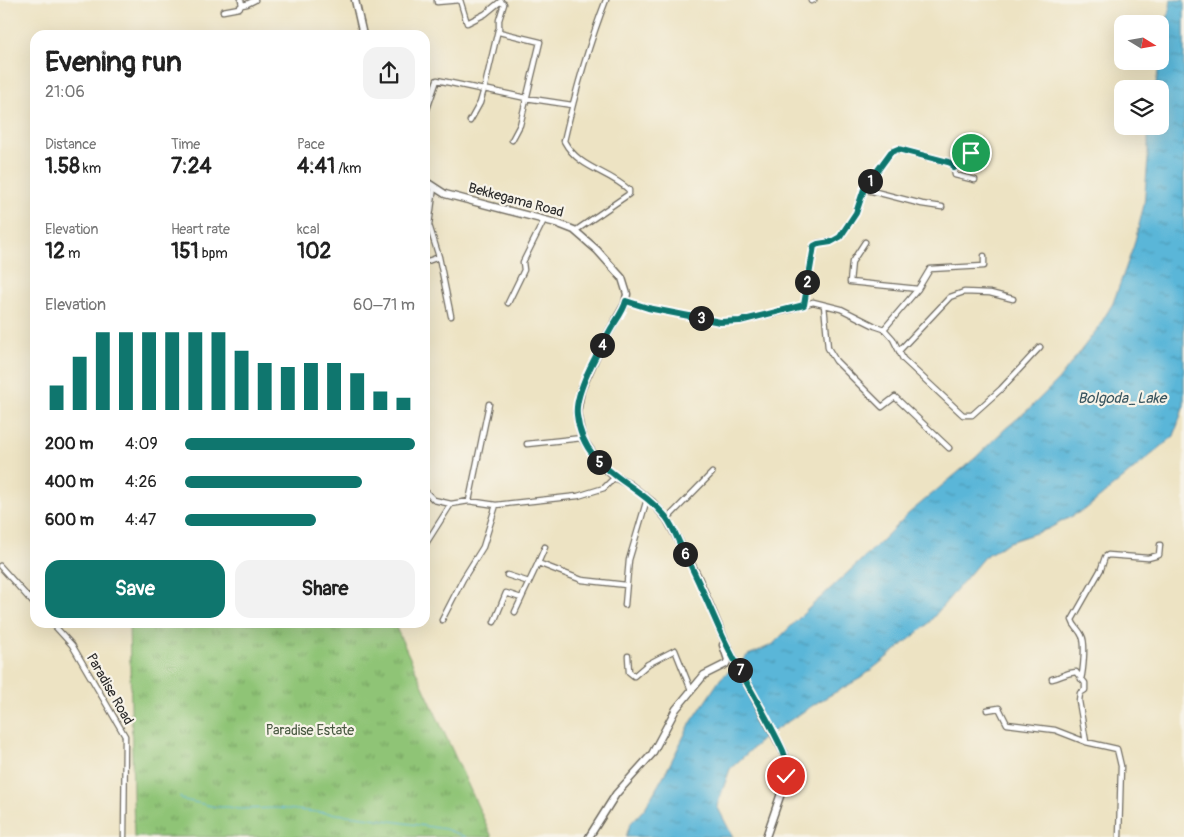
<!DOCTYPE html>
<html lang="en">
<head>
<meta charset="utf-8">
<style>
  body { margin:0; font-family:Pangolin,sans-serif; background:#f2f2f2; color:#222; height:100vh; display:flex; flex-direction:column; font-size:19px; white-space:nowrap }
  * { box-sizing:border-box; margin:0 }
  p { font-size:16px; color:#767676 }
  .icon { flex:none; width:28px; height:28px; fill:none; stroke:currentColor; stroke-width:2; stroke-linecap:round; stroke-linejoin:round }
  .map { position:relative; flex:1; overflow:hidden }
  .drawer { position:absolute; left:30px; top:30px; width:400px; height:598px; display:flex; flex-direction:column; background:#fff; border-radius:15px; box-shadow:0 5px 20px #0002 }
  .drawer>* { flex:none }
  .needle { width:32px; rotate:101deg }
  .fabs { position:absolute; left:1114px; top:15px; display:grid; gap:10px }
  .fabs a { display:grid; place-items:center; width:55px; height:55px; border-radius:10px; background:#fff; box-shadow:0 5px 20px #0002; font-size:25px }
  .pin { position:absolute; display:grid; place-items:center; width:42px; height:42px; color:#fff; margin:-21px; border:2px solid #fff; border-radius:50%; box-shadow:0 1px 5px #0007 }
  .km { position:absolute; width:25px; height:25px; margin:-12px; border-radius:50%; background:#222; color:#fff; font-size:14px; line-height:25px; text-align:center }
  .round { display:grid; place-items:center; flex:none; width:52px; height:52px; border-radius:15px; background:#f2f2f2 }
  .overview { display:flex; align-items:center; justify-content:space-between; height:85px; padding:0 15px }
  h1 { font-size:28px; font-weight:700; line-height:38px }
  .metrics { display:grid; grid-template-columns:repeat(3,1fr); gap:8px; height:85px; padding:5px 15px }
  .metrics div { display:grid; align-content:center }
  .metrics b { font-size:21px; font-weight:700 }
  .metrics small { font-size:14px; font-weight:400 }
  .metrics p { font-size:14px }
  .chart { height:140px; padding:10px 15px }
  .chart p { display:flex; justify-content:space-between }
  .chart svg { width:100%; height:90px; margin-top:5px; stroke:#0f766e; stroke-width:6 }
  .cta { display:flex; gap:10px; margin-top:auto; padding:10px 15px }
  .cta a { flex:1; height:58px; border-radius:15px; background:#0f766e; color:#fff; font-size:20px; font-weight:700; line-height:58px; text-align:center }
  .cta a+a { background:#f2f2f2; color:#222 }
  ul { padding:0 15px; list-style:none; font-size:16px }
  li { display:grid; grid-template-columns:80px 60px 1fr; align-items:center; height:38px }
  li i { height:12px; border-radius:6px; background:#0f766e }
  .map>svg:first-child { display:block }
</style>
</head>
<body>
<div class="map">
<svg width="1184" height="837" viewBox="0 0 1184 837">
  <defs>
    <pattern id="grass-tufts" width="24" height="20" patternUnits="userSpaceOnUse" patternTransform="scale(1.25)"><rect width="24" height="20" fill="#8fc476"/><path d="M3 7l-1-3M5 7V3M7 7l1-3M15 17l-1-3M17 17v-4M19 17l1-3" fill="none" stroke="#759f61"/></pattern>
    <pattern id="water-ripples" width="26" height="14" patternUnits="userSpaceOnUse" patternTransform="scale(1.25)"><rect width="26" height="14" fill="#5ab6d8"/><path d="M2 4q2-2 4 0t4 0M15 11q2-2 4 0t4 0" fill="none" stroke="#4b94af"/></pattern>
  </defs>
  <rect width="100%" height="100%" fill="#f7f3e8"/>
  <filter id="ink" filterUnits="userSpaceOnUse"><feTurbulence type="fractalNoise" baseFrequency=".02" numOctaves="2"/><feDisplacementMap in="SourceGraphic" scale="10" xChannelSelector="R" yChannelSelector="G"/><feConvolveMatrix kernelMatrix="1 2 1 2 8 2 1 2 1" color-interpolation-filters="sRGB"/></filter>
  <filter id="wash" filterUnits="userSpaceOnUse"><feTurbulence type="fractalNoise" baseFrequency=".0096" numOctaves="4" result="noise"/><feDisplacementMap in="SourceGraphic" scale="20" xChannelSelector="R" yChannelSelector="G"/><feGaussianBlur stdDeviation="1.12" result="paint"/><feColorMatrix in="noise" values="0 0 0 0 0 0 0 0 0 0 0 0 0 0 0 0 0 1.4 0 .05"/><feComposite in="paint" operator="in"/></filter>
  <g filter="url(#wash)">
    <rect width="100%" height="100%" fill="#ede3c3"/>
    <path fill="url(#grass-tufts)" stroke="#5d7850" d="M129,623H394L492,837H134Z"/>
    <path fill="url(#water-ripples)" stroke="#427082" d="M1171,0H1184V405L1174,436L1087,508L1048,529L1009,542L984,557L926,626L861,678L818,702L766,736L730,769L717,806L733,837H626L630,824L645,808L668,768L690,724L721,678L748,655L772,645L808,609L870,552L908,514L974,459L1005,429L1030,408L1059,379L1098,328L1113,303L1134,245L1144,205L1148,159V126H1160V89H1155Z"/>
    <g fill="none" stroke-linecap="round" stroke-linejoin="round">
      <path stroke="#5ab6d8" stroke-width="1" d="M180,797L184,800L216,807H229L238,809L276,808L357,816L445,829L466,837"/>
    </g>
  </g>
  <g filter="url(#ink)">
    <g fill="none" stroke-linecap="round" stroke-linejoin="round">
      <defs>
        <path id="street" d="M437,0V2L460,0L467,23L485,14L501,1
          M811,1L814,0
          M500,2L504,4L499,20V32L540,42L520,125L512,140
          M242,5L247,4L255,0
          M223,11L239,8L242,5L241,0
          M425,115L437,80L484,90L498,30
          M470,121L480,103L484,89L526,98L572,105
          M954,168L971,153L981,141
          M434,187L429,225L439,257L451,316
          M864,189L922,204L942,207
          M575,231L629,194V190C607,170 579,169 564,141C575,93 588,46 606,0
          M865,242L852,262L850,282L918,289L884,329
          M425,262L439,257
          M918,289L930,269L984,266V256
          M626,301L648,308L719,322L740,321L789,310L813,302L841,309L875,326L884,329L893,339L903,359L963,415H972L1001,389L1040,347
          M508,303L524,270L523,262L544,220
          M804,305L814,246L818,243L831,242L840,237L856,213L864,189L891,152L898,149L948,162L953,164L955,175L975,180
          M824,305L828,348L836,361L882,407L895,397L949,448
          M899,351L950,297L964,292L990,293L1013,299
          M527,444L582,438
          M425,491L434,500L451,504
          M469,501L489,404
          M667,519L712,473
          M425,545L451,504L469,501L496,505L578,496L604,488L615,477
          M545,547L538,563L582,580L626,585
          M0,566L35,605
          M507,575L529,582
          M625,605L629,560L647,499
          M515,612L538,563
          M442,620L463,579L483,547L496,505
          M51,622L72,645L125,736L124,837
          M494,622L506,593L521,598
          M628,656L629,672L634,676L648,664L675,650L691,690
          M1052,679C1062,677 1064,673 1076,672L1085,683V690L1080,693L1079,701L1086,742
          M1081,679C1083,672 1086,643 1082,636C1079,629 1074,627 1072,620L1101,569L1105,557L1108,555L1148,558L1159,555L1160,545
          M987,710L999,708L1007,724L1055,730L1086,742L1117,749L1121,766L1119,837"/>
        <path id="secondary" d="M355,0L363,35
          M425,181L445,194L556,223L574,230L597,250L622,278L627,294L625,304L600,348L581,390L577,413L582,438L601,465L615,477L630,485L652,502L667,519L697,575L727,646L783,751L787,763V776L766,837
          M589,837L616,794L652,754L676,709L704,675L726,664L728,660L723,645"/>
      </defs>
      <use href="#street" stroke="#6f6b60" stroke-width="7"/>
      <use href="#secondary" stroke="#6f6b60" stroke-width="9"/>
      <use href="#street" stroke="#fff" stroke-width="4.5"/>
      <use href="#secondary" stroke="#fff" stroke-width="6"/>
    </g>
  </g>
  <g fill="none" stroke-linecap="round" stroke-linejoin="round" filter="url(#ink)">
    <defs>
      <path id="route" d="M786,776L787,763L783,751C765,712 741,676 723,637C709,606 696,574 680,544C676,535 672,525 666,517C634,479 583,471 577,415C574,392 600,348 612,327C617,319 624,310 626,301L648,308L720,322L740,321L804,305L814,246L818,244L831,242L840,237L856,213L864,189L891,152L898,149L948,162L953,164L954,168L971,153"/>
    </defs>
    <use href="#route" stroke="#fff" stroke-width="10"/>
    <use href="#route" stroke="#0f766e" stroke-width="6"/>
  </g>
  <g text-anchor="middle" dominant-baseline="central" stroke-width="4.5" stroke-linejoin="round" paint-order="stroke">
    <g font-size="14" fill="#2b2b2b" stroke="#f7f3e8">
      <text transform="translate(516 200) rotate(15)">Bekkegama Road</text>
      <text transform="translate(110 689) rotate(60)">Paradise Road</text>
    </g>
    <g font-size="14" fill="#495942" stroke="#f7f3e8">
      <text x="310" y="730">Paradise Estate</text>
    </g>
    <g font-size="15" font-style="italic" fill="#39555f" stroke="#f7f3e8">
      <text x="1122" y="398">Bolgoda_Lake</text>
    </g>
  </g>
</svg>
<div class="fabs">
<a><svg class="needle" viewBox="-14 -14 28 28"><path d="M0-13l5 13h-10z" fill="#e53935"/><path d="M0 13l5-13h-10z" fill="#767676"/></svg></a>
<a><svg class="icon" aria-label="layers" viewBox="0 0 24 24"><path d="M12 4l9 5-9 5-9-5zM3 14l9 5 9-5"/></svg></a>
</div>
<div class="pin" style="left:971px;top:153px;background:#1e9e55"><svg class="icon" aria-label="arrive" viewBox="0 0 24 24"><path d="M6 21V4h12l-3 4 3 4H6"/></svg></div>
<div class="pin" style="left:786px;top:776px;background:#d93025"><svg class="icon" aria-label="check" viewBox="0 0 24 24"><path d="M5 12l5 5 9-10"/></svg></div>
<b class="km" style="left:870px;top:181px">1</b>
<b class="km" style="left:807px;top:282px">2</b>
<b class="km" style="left:701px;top:318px">3</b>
<b class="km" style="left:602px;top:345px">4</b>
<b class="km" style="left:599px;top:462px">5</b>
<b class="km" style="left:685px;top:554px">6</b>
<b class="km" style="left:740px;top:670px">7</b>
<section class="drawer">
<div class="overview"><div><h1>Evening run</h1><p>21:06</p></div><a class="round"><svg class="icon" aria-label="share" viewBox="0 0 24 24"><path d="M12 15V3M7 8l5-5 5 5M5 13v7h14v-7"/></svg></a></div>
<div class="metrics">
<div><p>Distance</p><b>1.58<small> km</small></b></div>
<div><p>Time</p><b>7:24</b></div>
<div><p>Pace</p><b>4:41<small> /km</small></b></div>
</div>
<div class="metrics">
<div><p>Elevation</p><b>12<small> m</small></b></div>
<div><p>Heart rate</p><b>151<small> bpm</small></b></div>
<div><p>kcal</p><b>102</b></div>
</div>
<div class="chart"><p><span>Elevation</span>60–71 m</p>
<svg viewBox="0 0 160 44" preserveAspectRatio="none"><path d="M5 44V32M15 44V18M25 44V6M35 44V6M45 44V6M55 44V6M65 44V6M75 44V6M85 44V15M95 44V21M105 44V23M115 44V21M125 44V21M135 44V26M145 44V35M155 44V38"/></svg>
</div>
<ul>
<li><b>200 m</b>4:09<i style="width:100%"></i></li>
<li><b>400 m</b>4:26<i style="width:77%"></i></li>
<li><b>600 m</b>4:47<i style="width:57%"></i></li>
</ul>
<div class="cta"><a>Save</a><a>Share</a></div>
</section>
</div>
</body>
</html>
